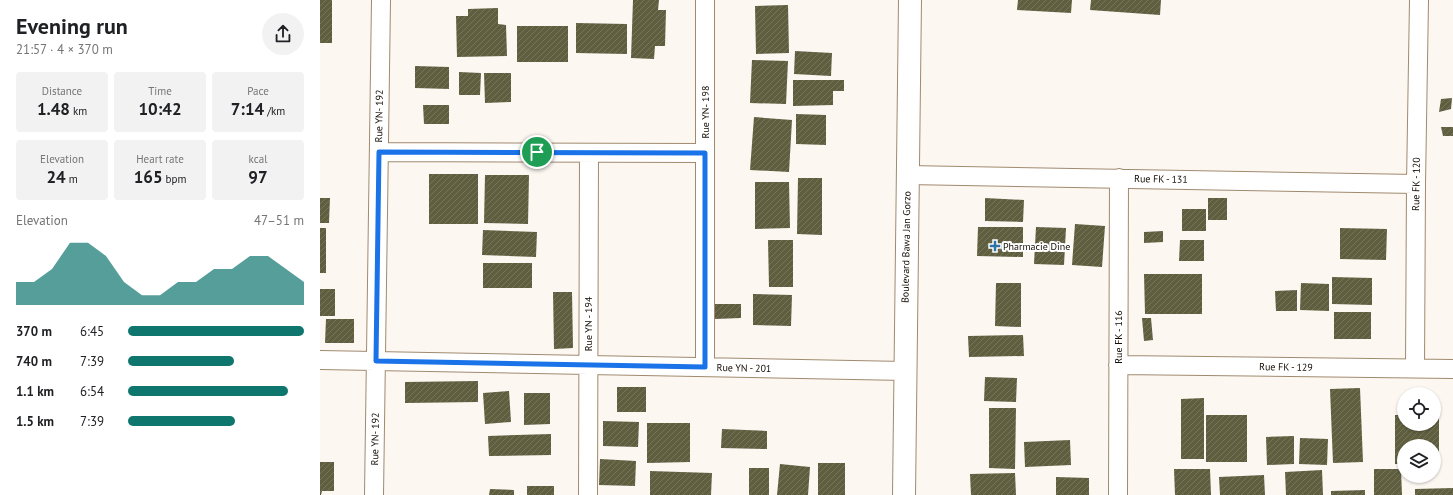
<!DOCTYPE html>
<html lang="en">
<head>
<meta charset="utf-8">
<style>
  body { margin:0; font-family:"PT Sans",sans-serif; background:#f2f2f2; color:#202124; height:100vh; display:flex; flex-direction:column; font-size:15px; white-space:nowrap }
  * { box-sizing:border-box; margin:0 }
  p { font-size:13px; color:#757577 }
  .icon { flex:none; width:22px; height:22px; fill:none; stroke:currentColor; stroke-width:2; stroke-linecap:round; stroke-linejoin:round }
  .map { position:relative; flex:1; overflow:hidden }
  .side { display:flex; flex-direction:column; background:#fff; width:320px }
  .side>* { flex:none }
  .controls { position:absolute; left:1077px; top:387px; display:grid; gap:8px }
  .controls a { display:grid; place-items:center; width:44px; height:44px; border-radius:50%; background:#fff; box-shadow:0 1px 3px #0004; font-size:20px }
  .pin { position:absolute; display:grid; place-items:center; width:34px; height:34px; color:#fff; margin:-17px; border:2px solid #fff; border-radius:50%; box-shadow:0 1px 4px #0007 }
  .round { display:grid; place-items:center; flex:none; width:42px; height:42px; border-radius:21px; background:#f2f2f2 }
  .summary { display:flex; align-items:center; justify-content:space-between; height:68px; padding:0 16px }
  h1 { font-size:22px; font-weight:700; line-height:30px }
  .stats { display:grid; grid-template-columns:repeat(3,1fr); gap:6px; height:68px; padding:4px 16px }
  .stats div { display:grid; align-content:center; border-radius:4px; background:#f2f2f2; text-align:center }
  .stats b { font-size:17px; font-weight:700 }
  .stats small { font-size:11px; font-weight:400 }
  .stats p { font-size:11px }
  .chart { height:112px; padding:8px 16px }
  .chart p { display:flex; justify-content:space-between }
  .chart svg { width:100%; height:72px; margin-top:4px; fill:#0f766e; opacity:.7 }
  ul { padding:0 16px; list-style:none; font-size:13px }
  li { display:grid; grid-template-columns:64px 48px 1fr; align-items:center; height:30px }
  li i { height:10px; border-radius:5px; background:#0f766e }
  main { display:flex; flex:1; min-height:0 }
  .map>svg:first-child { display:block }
</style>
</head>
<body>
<main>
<section class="side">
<div class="summary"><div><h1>Evening run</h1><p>21:57 · 4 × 370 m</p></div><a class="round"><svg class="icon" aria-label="share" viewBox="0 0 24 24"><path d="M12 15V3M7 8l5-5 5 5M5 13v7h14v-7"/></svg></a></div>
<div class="stats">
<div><p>Distance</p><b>1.48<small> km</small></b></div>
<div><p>Time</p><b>10:42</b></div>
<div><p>Pace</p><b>7:14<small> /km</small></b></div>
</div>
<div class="stats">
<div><p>Elevation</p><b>24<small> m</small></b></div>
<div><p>Heart rate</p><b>165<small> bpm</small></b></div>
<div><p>kcal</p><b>97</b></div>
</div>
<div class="chart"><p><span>Elevation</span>47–51 m</p>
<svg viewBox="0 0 160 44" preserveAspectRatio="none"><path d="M0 44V30L10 30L20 22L30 6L40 6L50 14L60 30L70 38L80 38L90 30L100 30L110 22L120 22L130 14L140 14L150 22L160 30V44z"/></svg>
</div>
<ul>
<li><b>370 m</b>6:45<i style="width:100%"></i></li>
<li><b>740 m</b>7:39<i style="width:60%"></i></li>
<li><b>1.1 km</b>6:54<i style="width:91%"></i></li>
<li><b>1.5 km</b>7:39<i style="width:61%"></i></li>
</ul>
</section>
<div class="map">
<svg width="1133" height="495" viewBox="0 0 1133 495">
  <defs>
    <pattern id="building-hatch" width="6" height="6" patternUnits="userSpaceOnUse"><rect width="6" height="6" fill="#5f5e3f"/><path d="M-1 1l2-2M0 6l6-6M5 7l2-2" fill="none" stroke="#75745c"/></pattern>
  </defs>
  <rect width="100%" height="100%" fill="#fcf7f1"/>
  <path fill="url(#building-hatch)" d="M0,0H12V43H0Z
    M313,0H339L338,10H346L345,46H335L334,59L311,58Z
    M698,0H752L751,13L697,10Z
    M771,0H841L840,15L770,10Z
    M468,5L469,53L436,54L435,6Z
    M178,8V24L186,25L187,56L137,57L136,16H148V9Z
    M256,23L307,24V54L256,53Z
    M197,26H248V62H197Z
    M475,51L512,53L511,76L474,74Z
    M432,60L468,61L466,104L430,103Z
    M95,66L129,67V89L95,88Z
    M139,72L161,73L160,95H139Z
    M164,73H191V102L165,103Z
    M473,80H524V91H513V105L473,106Z
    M1132,98L1131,109L1119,112L1121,99Z
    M103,105H129V124H104Z
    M476,114L506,115V145L476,144Z
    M434,117L472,120L469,172L430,170Z
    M1121,127H1133V136H1123Z
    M109,174H158V224H109Z
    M165,175H209L208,224L164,223Z
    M478,178H502V235L477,234Z
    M435,182H469L470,228L435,229Z
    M0,198H10L9,223H0Z
    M665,198L704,200L703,222L665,221Z
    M888,198H907V220H888Z
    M862,209H886V231H862Z
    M755,224L785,226L782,267L752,265Z
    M658,227H703V257L657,256Z
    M716,227L746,228L744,265L714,264Z
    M0,228H6V273H0Z
    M1020,228L1067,229L1066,260L1020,259Z
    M163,230L217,232L216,257L162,255Z
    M843,231V242L824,243V232Z
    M448,240H473V287H449Z
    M860,240H884V261H859Z
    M163,263H212V288H163Z
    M824,274H882V314H825Z
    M1012,277L1052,278V305L1012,304Z
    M676,283H701V327L675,326Z
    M981,283L1009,284V311L980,310Z
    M0,289H15V316H0Z
    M977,290V311H956L955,291Z
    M233,292H252L253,348L234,349Z
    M433,294L472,295L471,326L433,325Z
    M395,304H421V318L395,319Z
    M1014,312H1051V339H1014Z
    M822,318H831L833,340L824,341Z
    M6,319H34V343H5Z
    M703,335L704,356L649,357L648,336Z
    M665,377L697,378L696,402L664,401Z
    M158,381V402L85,403V382Z
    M297,387H326V412H297Z
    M1040,388L1043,462L1013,463L1010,389Z
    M189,391L191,422L165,424L163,393Z
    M204,393H230V424L204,425Z
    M884,398V459H861V399Z
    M669,408H696L695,469L669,468Z
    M886,415H927V462H886Z
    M1075,415H1084V424H1114V415H1119V463H1114V446H1084V464H1075Z
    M283,421L319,422L318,447L283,446Z
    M327,423H370V462L327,463Z
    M402,429L447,431V449L401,448Z
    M231,434V455L169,456L168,436Z
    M974,436V464L947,465L946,437Z
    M980,438L1008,439L1007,465L979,464Z
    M750,440L751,465L705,467L704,442Z
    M280,459L316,461L315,486L279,485Z
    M0,462H14V491H2L1,495H0Z
    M498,463H525V495H498Z
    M460,464L490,467L488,495H457Z
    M429,468H449V495H429Z
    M854,469H890L891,495H855Z
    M1054,469H1081L1082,495H1054Z
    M1002,470L1003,495H966L965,472Z
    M330,471L392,473L391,495H330Z
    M695,473L696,495H651L650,474Z
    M944,475L945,495H900L899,477Z
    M736,477L769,478V495H736Z
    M207,486H234V495H207Z
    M1133,488V495H1095V489Z
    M170,489L194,490V495H169Z
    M1045,490V495H1011V491Z"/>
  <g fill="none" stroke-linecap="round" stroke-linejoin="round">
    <defs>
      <path id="street" d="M385,0V367
        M59,152L385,153
        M587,175L1096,184
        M0,360L585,371
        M798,365L1133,369
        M1095,368L1096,184L1099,0
        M54,495L61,0
        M268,495L269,153
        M798,495L799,178"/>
      <path id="secondary" d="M584,495L590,0"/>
    </defs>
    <use href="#street" stroke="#a08a6f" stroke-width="20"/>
    <use href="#secondary" stroke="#a08a6f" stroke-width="24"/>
    <use href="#street" stroke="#fff" stroke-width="18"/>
    <use href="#secondary" stroke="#fff" stroke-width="22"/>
  </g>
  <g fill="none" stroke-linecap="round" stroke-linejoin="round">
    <defs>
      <path id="route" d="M59,152L385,153V367L56,361Z"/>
    </defs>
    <use href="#route" stroke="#fff" stroke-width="8"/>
    <use href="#route" stroke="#1a73e8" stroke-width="5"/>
  </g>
  <path fill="#2f72a7" stroke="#fff" stroke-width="1.5" d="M673 240h4v4h4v4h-4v4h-4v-4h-4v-4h4z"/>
  <g text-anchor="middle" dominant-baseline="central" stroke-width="4" stroke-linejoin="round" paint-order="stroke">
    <g font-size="10" fill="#130b03" stroke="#fff">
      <text transform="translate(385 112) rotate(-90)">Rue YN- 198</text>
      <text transform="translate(59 116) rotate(-89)">Rue YN- 192</text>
      <text transform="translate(841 179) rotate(1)">Rue FK - 131</text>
      <text transform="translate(1096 184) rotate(-89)">Rue FK - 120</text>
      <text transform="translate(586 247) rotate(-89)">Boulevard Bawa Jan Gorzo</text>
      <text transform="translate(268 324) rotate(-90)">Rue YN - 194</text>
      <text transform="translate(798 337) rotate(-90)">Rue FK - 116</text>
      <text transform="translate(966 367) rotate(1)">Rue FK - 129</text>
      <text transform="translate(424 368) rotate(1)">Rue YN - 201</text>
      <text transform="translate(55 439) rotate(-89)">Rue YN- 192</text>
    </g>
    <g font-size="10" fill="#130b03" stroke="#fff" text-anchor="start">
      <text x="683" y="246">Pharmacie Dine</text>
    </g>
  </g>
</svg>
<div class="controls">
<a><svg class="icon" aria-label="locate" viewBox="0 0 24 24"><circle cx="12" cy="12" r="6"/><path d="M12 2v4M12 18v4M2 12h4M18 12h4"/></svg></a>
<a><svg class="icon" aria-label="layers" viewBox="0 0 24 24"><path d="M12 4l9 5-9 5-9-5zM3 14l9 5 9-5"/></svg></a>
</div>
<div class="pin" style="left:217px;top:152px;background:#1e9e55"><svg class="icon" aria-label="arrive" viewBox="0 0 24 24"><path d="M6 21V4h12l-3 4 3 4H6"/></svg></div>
</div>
</main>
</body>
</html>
